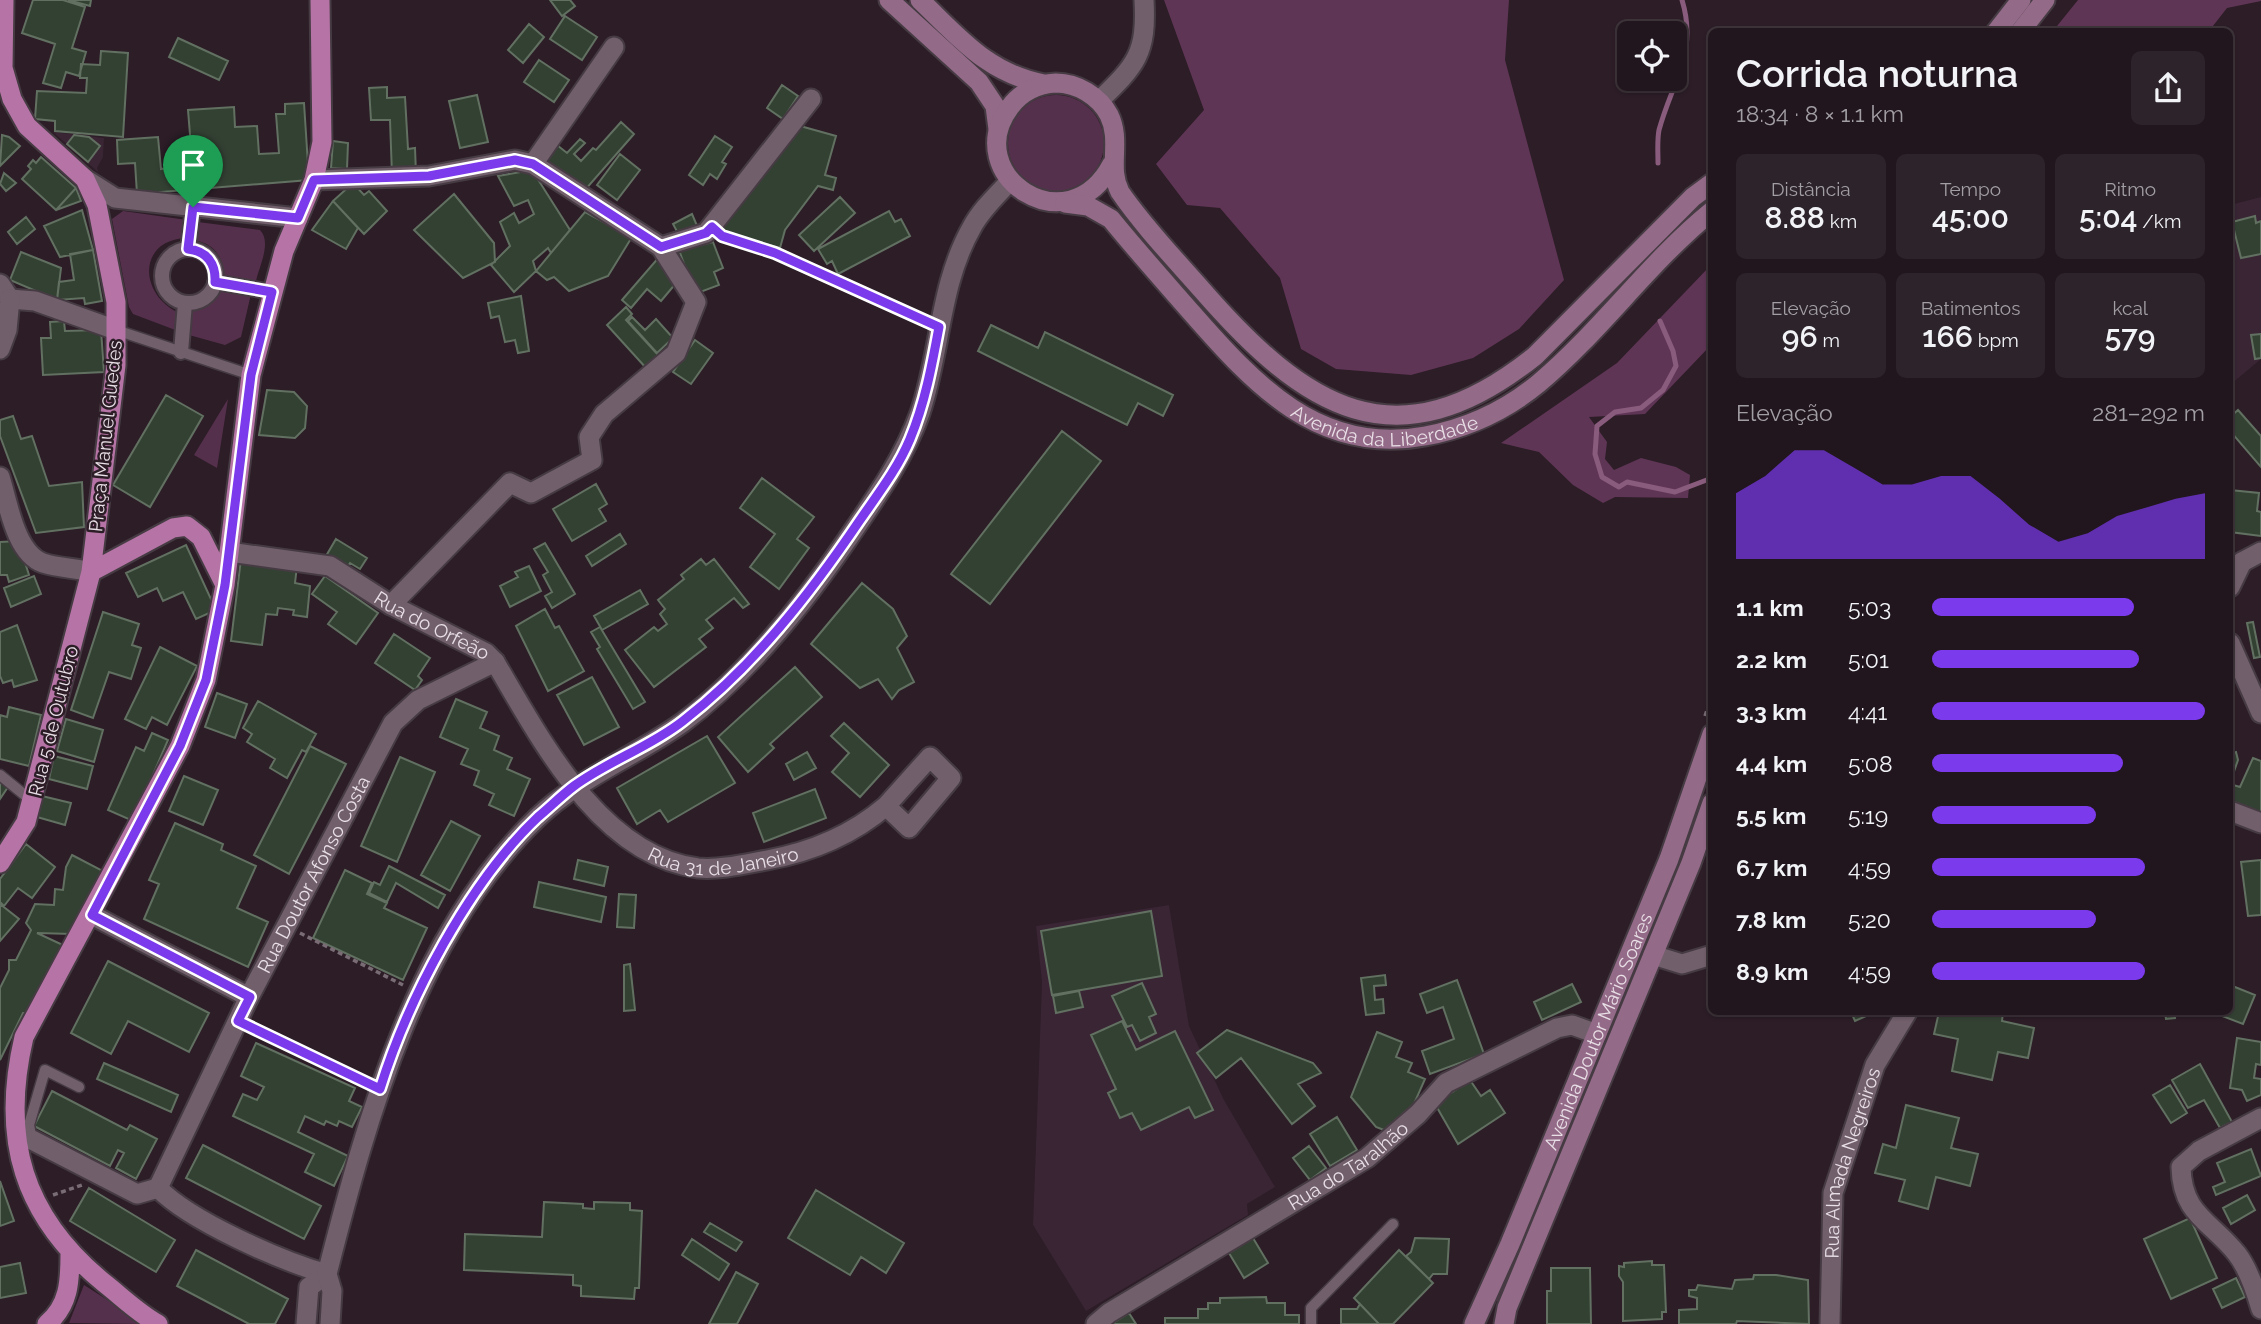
<!DOCTYPE html>
<html lang="pt">
<head>
<meta charset="utf-8">
<style>
  body { margin:0; font-family:Raleway,sans-serif; background:#2d232a; color:#f1f3f6; height:100vh; display:flex; flex-direction:column; font-size:26px; white-space:nowrap }
  * { box-sizing:border-box; margin:0 }
  p { font-size:23px; color:#a29fa4 }
  .icon { flex:none; width:38px; height:38px; fill:none; stroke:currentColor; stroke-width:2; stroke-linecap:round; stroke-linejoin:round }
  .map { position:relative; flex:1; overflow:hidden }
  .details { position:absolute; left:1708px; top:28px; width:525px; height:987px; display:flex; flex-direction:column; background:#21161d; border-radius:10px; box-shadow:0 2px 5px #0004,0 0 0 2px #3e353b }
  .details>* { flex:none }
  .buttons { position:absolute; left:1617px; top:21px; display:grid; gap:14px }
  .buttons a { display:grid; place-items:center; width:70px; height:70px; border-radius:10px; background:#21161d; box-shadow:0 2px 5px #0004,0 0 0 2px #3e353b; font-size:35px }
  .pin { position:absolute; display:grid; place-items:center; width:60px; height:60px; color:#fff; margin:-72px -30px; border-radius:50% 50% 50% 0; rotate:-45deg; box-shadow:0 0 7px #0007 }
  .pin .icon { rotate:45deg }
  .round { display:grid; place-items:center; flex:none; width:74px; height:74px; border-radius:10px; background:#2d232a }
  .head { display:flex; align-items:center; justify-content:space-between; height:119px; padding:0 28px }
  h1 { font-size:38px; font-weight:600; line-height:52px }
  .metrics { display:grid; grid-template-columns:repeat(3,1fr); gap:10px; height:119px; padding:7px 28px }
  .metrics div { display:grid; align-content:center; border-radius:10px; background:#2d232a; text-align:center }
  .metrics b { font-size:30px; font-weight:600 }
  .metrics small { font-size:19px; font-weight:400 }
  .metrics p { font-size:19px }
  .chart { height:196px; padding:14px 28px }
  .chart p { display:flex; justify-content:space-between }
  .chart svg { width:100%; height:126px; margin-top:7px; fill:#7c3aed; opacity:.7 }
  ul { padding:0 28px; list-style:none; font-size:23px }
  li { display:grid; grid-template-columns:112px 84px 1fr; align-items:center; height:52px }
  li i { height:18px; border-radius:9px; background:#7c3aed }
  .map>svg:first-child { display:block }
</style>
</head>
<body>
<div class="map">
<svg width="2261" height="1324" viewBox="0 0 2261 1324">
  <rect width="100%" height="100%" fill="#2c1d27"/>
  <path fill="#392534" d="M53,132L104,138L103,157L97,168L99,173Z
    M2261,197V359L2230,385V205Z
    M1169,905L1189,1026L1224,1100L1275,1187L1247,1204L1248,1215L1086,1311L1033,1225L1042,982L1036,926Z"/>
  <path fill="#55304c" d="M1008 143a48 48 0 1 1 96 0a48 48 0 1 1-96 0Z
    M123,211L187,220L186,238C138,240 138,294 179,313L178,331L133,314L129,307L112,219Z
    M198,222L260,230C272,242 259,267 256,281L224,277C224,259 215,244 197,241Z
    M222,288L251,294L241,337L225,345L189,335L191,311L210,304Z
    M228,399L217,468L194,455Z
    M1711,749V767L1695,817L1620,1015L1615,1012Z
    M1610,1022L1616,1024L1500,1302L1495,1300Z
    M84,1285L145,1324L69,1323Z"/>
  <path fill="#5f3555" d="M1164,0H1509L1505,60L1564,280L1519,329L1473,358L1411,375L1336,369L1301,349L1280,278L1220,208L1187,205L1156,164L1204,110Z
    M2078,0H2261V1L2227,8L2209,31H2053Z
    M1711,265V345L1645,414L1589,417L1607,442L1605,459L1614,470L1641,458L1676,467L1690,475L1688,498L1615,497L1603,503L1573,485L1539,452L1501,443L1617,363Z"/>
  <g fill="none" stroke-linecap="round" stroke-linejoin="round">
    <path stroke="#895c7d" stroke-width="5" d="M1658,163C1658,152 1657,140 1659,130C1672,82 1698,52 1682,0
      M1660,321L1673,351L1676,366L1663,390L1641,408L1615,412L1597,426L1595,454L1602,477L1619,487L1627,482L1675,492L1712,478"/>
  </g>
  <path fill="#334133" stroke="#617061" stroke-width="2" d="M33,0H63L85,7L72,48L86,52L79,76L66,72L61,88L43,83L55,44L22,33Z
    M68,0H91L90,6Z
    M550,0H570L575,6L562,16Z
    M565,16L597,37L582,60L550,39Z
    M529,24L544,37L523,63L508,50Z
    M178,38L228,61L219,80L169,57Z
    M101,51L128,53L123,137L55,131V121L35,119L37,91L86,93L87,78H80L81,64L100,65Z
    M539,60L569,80L554,102L524,82Z
    M782,85L798,96L783,119L767,108Z
    M387,87V98L405,97L408,149L415,148L416,174L392,175L390,120H371L369,88Z
    M477,95L488,142L460,148L449,101Z
    M304,103L309,180L137,194L135,163L118,164L117,140L158,137L161,169L168,168L167,161L192,159L188,110L234,107L235,127L257,126L259,154L279,153L276,114H285V104Z
    M621,122L634,134L585,190L541,162L557,145L567,153L580,139L585,143L574,154L581,161L593,148L596,150Z
    M793,124L836,136L825,175L836,178L833,190L818,186L785,230L780,248L722,232L724,221Z
    M2,135L9,137L20,146L0,166Z
    M74,135L89,137L100,146L88,162L67,144Z
    M715,136L732,147L722,162L726,164L717,179L710,174L703,185L689,175Z
    M333,141L348,143L347,169L331,168Z
    M620,154L640,170L617,200L597,185Z
    M41,157L76,188L56,210L22,179L31,169L28,166L33,160L36,163Z
    M532,170L570,230L551,253L548,248L533,261L536,271L514,292L491,265L510,246L500,222L514,213L519,223L534,214L528,200L514,206L498,176Z
    M4,173L16,183L6,191L0,184Z
    M353,183L364,195L369,191L387,211L364,234L333,201Z
    M76,188L81,201L56,210Z
    M454,194L494,243L495,262L463,278L414,230Z
    M840,197L855,213L814,251L799,235Z
    M333,201L358,228L346,249L312,230Z
    M82,210L93,250L60,257L44,226Z
    M889,211L895,222L901,219L910,236L838,274L832,261L827,264L818,249Z
    M585,212L632,237L608,276L569,291L554,277L547,280L536,271Z
    M692,214L698,228L680,237L673,224Z
    M2255,216L2256,223L2261,221V254L2241,258L2232,222Z
    M26,217L35,229L17,244L8,232Z
    M713,242L723,268L714,272L719,285L695,294L679,250Z
    M93,250L102,301L85,304L84,298L57,300L59,282L74,280L70,254Z
    M21,252L61,268L57,300L10,280Z
    M660,256L682,276L661,301L647,289L631,308L622,300Z
    M521,296L529,351L518,353L515,340L505,342L499,316L491,318L488,303Z
    M626,307L632,314L626,320L660,357L647,369L607,325Z
    M632,317L645,330L656,319L673,338L657,353L628,321Z
    M64,321L65,331L101,330L104,372L43,375L41,338H51L50,322Z
    M991,325L1038,348L1045,332L1173,395L1163,416L1138,403L1127,425L978,351Z
    M2261,334V358L2255,359L2251,335Z
    M695,340L713,353L691,384L673,372Z
    M267,390L294,392L307,406L305,428L295,438L259,435Z
    M166,395L203,416L150,507L113,485Z
    M2238,410L2261,436V467L2230,431V417Z
    M13,416L21,439L32,436L49,486L82,482L84,527L36,533L0,436V420Z
    M1062,431L1101,461L990,604L951,574Z
    M762,478L814,517L797,539L809,548L779,589L750,567L775,534L740,508Z
    M596,484L607,504L599,509L606,521L572,541L553,509Z
    M2230,490L2259,493L2257,511L2261,512V536L2230,532Z
    M620,534L626,544L592,566L586,556Z
    M336,539L367,558L360,569L350,563L346,569L326,556Z
    M18,541L29,575L9,582L7,575H0V542Z
    M545,543L575,594L552,608L545,596L552,592L543,575L548,572L534,549Z
    M186,545L216,610L196,619L183,592L163,601L157,588L138,597L126,573Z
    M241,559L297,566L295,583L310,586L307,617L293,615L294,610L278,608L277,615L266,614L262,645L231,641Z
    M701,559L706,565L714,559L749,604L743,608L734,598L706,620L713,628L699,639L706,647L654,687L625,650L654,627L658,631L667,624L660,614L665,609L658,600L684,579L681,575Z
    M529,566L541,591L510,607L500,586L518,577L515,572Z
    M34,576L41,594L11,607L4,588Z
    M325,576L378,613L356,644L328,624L337,612L312,594Z
    M862,583L893,609L907,636L897,648L914,682L899,690L892,699L878,679L860,688L811,644Z
    M640,590L648,604L602,630L594,616Z
    M545,609L555,628L559,626L584,671L548,691L516,626Z
    M103,612L139,624L132,645L141,648L131,679L109,672L93,718L71,710Z
    M2253,622L2260,657L2254,658L2247,623Z
    M17,625L37,680L14,687L12,680L3,683L0,676V632Z
    M600,627L645,702L633,709L597,649L600,647L591,632Z
    M394,634L430,658L418,676L422,680L415,690L375,663Z
    M160,647L197,666L167,725L152,717L146,729L125,719Z
    M795,667L822,697L770,744L774,748L748,772L718,737Z
    M592,677L619,727L584,745L557,695Z
    M217,693L247,704L235,738L205,727Z
    M456,699L487,712L480,728L499,736L494,750L512,758L507,769L530,779L514,816L489,805L494,794L474,785L479,771L461,764L468,749L440,737Z
    M258,701L316,734L306,752L302,750L287,778L270,768L275,759L247,742L252,734L243,728Z
    M9,707L41,715L29,766L0,759V715L7,717Z
    M66,719L103,730L94,762L57,751Z
    M844,723L889,765L860,797L832,772L849,753L831,736Z
    M152,733L168,740L133,821L108,810L136,747L144,751Z
    M707,736L735,783L668,822L660,810L637,824L617,788Z
    M310,746L346,764L289,874L254,855Z
    M807,752L816,768L794,780L786,764Z
    M2236,752L2238,760L2230,783V754Z
    M54,756L93,766L87,789L49,779Z
    M400,757L435,772L397,862L361,846Z
    M2253,758L2261,761V816L2230,807V784L2240,787Z
    M184,776L218,790L203,825L169,811Z
    M0,781L8,787L0,799Z
    M815,789L826,818L764,842L753,813Z
    M42,796L71,803L65,825L37,817Z
    M451,821L480,836L450,891L421,875Z
    M175,823L223,844L221,850L256,866L237,908L268,922L248,967L144,919L159,884L149,880Z
    M26,844L55,867L32,898L18,888L4,906L0,902V879Z
    M72,855L101,870V874L72,934L37,933L65,946L32,1013H23L0,1060V988L9,970V960H16L31,930L26,923L35,904L54,905L55,889L63,890L66,867Z
    M578,860L608,867L604,886L574,879Z
    M2261,860V915L2248,916L2241,862Z
    M389,866L445,895L438,908L396,883L387,902L369,893L374,882L380,885Z
    M345,870L372,883L367,894L387,903L384,908L427,928L403,980L313,938Z
    M539,882L606,897L601,922L534,907Z
    M619,894L636,895L634,928L617,927Z
    M0,904L19,919L0,941Z
    M1151,911L1162,976L1052,995L1041,931Z
    M108,961L209,1013L189,1052L128,1021L111,1054L71,1033Z
    M630,964L635,1010L624,1011V965Z
    M1385,975L1386,985L1374,986L1375,1000L1383,999L1384,1013L1366,1015L1361,978Z
    M1457,980L1484,1054L1430,1074L1422,1051L1454,1039L1443,1007L1427,1013L1420,994Z
    M1142,983L1156,1014L1149,1017L1156,1033L1140,1041L1132,1025L1127,1027L1112,996Z
    M1572,984L1581,1002L1542,1020L1534,1002Z
    M2230,985L2255,995L2243,1024L2212,1012H2230Z
    M1079,991L1083,1007L1056,1013L1053,996Z
    M1851,1012H1872L1873,1013L1855,1021Z
    M1939,1012H2003L2002,1021L2034,1028L2028,1058L1998,1052L1992,1080L1952,1071L1958,1039L1934,1034Z
    M2165,1012H2174L2175,1018L2166,1019Z
    M1122,1021L1136,1050L1175,1031L1213,1110L1195,1118L1189,1107L1141,1130L1132,1113L1120,1118L1108,1093L1116,1089L1091,1035Z
    M1227,1030L1313,1063L1321,1073L1298,1084L1315,1106L1292,1124L1241,1058L1216,1078L1197,1053Z
    M1377,1032L1402,1042L1396,1057L1412,1063L1408,1072L1425,1079L1414,1104L1384,1130L1376,1127L1351,1097Z
    M2237,1038L2261,1042V1065L2256,1064L2254,1078L2261,1079V1095L2247,1101L2242,1090L2230,1088Z
    M256,1043L355,1088L349,1101L362,1107L352,1127L339,1121L337,1126L326,1121L324,1125L305,1116L298,1132L348,1156L334,1186L305,1172L314,1154L233,1116L243,1094L257,1100L264,1087L241,1076Z
    M104,1063L178,1095L171,1112L97,1079Z
    M2200,1064L2232,1122L2220,1128L2204,1100L2188,1108L2172,1080Z
    M1470,1080L1481,1096L1490,1090L1505,1113L1458,1144L1435,1104Z
    M2170,1085L2187,1113L2171,1123L2153,1095Z
    M52,1091L127,1130L130,1125L157,1139L136,1179L116,1168L124,1153L118,1150L110,1166L34,1126Z
    M1906,1105L1959,1118L1951,1148L1978,1154L1970,1186L1936,1177L1928,1209L1899,1201L1905,1180L1875,1173L1883,1144L1896,1148Z
    M1337,1117L1357,1150L1330,1166L1310,1134Z
    M203,1145L321,1206L304,1239L186,1178Z
    M1309,1146L1326,1168L1310,1180L1293,1158Z
    M2251,1149L2261,1176L2216,1195L2213,1187L2225,1182L2217,1163Z
    M0,1181L14,1221L0,1226Z
    M89,1188L175,1240L156,1272L70,1221Z
    M816,1190L904,1243L886,1273L861,1257L850,1275L788,1238Z
    M2247,1195L2255,1210L2231,1224L2223,1208Z
    M544,1202L583,1204V1208L594,1209V1202L630,1203V1210L642,1211L639,1288H635L634,1299L581,1296V1286L573,1285V1275L464,1270L465,1234L542,1237Z
    M2190,1218L2217,1278L2171,1299L2144,1239Z
    M710,1223L742,1242L736,1251L704,1232Z
    M1253,1238L1268,1263L1244,1278L1229,1253Z
    M1415,1238L1449,1239L1447,1274H1433L1429,1279L1406,1256L1411,1252Z
    M692,1239L729,1264L719,1280L682,1255Z
    M196,1250L288,1299L275,1324H249L177,1286Z
    M1399,1250L1433,1283L1393,1324H1379L1354,1298Z
    M1652,1261V1265H1664L1666,1312H1662V1319L1623,1321V1282L1619,1276V1266L1624,1267V1263Z
    M20,1263L26,1293L0,1298V1267Z
    M1551,1268H1590L1591,1324H1547V1291H1551Z
    M736,1272L758,1284L737,1324H709Z
    M1754,1275H1776L1808,1280L1809,1324L1737,1321L1736,1324H1679V1310L1697,1309V1298L1689,1296V1290H1696L1698,1285L1732,1289L1735,1280L1753,1279Z
    M2236,1278L2245,1297L2222,1308L2213,1289Z
    M1266,1297L1267,1303H1285V1315H1299V1324H1165V1318H1198V1309H1208V1303H1220V1298Z
    M1360,1304L1379,1324H1341V1309H1357Z
    M1129,1313L1136,1324H1111Z"/>
  <g fill="none" stroke-linecap="round" stroke-linejoin="round">
    <defs>
      <path id="service" d="M116,330L251,375
        M0,775L32,801
        M32,1140L29,1125L45,1070L79,1087
        M1311,1324V1308L1393,1224"/>
      <path id="pedestrian" d="M188,249L193,207
        M162 276a27 27 0 1 1 54 0a27 27 0 1 1-54 0Z
        M215,282L272,292
        M181,352L185,303"/>
      <g id="minor">
        <path d="M1099,101C1136,65 1147,54 1144,0"/>
        <path d="M533,164L614,47"/>
        <path d="M85,179L115,198L298,218"/>
        <path d="M314,180L429,176L515,160L533,164L661,247L706,233L811,99"/>
        <path d="M0,284L10,299"/>
        <path d="M10,299L35,301L116,330"/>
        <path d="M0,349L7,330L10,299"/>
        <path d="M0,477C8,502 15,553 43,563C58,568 76,568 91,572"/>
        <path id="s1" d="M229,552L330,566L391,605L486,653L495,662C540,738 600,856 698,868C720,870 745,864 767,860C811,852 852,835 886,806L909,828L951,778L930,757L886,806"/>
        <path d="M2242,562L2261,552"/>
        <path d="M2230,587L2242,562"/>
        <path d="M391,605L510,483L531,493L592,460L589,437L604,414L676,353L696,302L661,247"/>
        <path d="M2230,643L2261,713"/>
        <path d="M2230,811L2261,823"/>
        <path d="M92,915L249,997"/>
        <path d="M1653,955L1682,964L1712,955"/>
        <path d="M2261,1118L2199,1151L2181,1167C2182,1215 2211,1221 2237,1254C2248,1268 2256,1292 2261,1309"/>
        <path d="M32,1140L137,1194L158,1188"/>
        <path id="s2" d="M327,1274C281,1261 190,1221 158,1188L249,997L393,723L418,700L495,662"/>
        <path d="M306,1324L309,1287L327,1274"/>
        <path d="M330,1324L332,1291L327,1274C367,1117 417,934 537,818C580,777 634,757 682,723C747,675 802,606 847,540C875,499 903,460 920,413C941,351 939,285 972,227C981,210 997,195 1010,181"/>
        <path id="s3" d="M1096,1324L1109,1313L1367,1158L1418,1114L1446,1083L1557,1028L1572,1025L1597,1034"/>
        <path id="s4" d="M1830,1324L1833,1193L1875,1065L1907,1012"/>
      </g>
      <g id="secondary">
        <path d="M889,0L979,82L995,106L998,129"/>
        <path d="M920,0C960,38 987,73 1044,84"/>
        <path d="M1996,32L2021,0"/>
        <path d="M2020,32L2045,0"/>
        <path d="M1112,164C1068,248 959,175 1010,107C1021,92 1038,84 1056,83C1077,83 1099,96 1109,115C1122,141 1107,167 1120,192C1144,227 1174,258 1202,290C1304,407 1395,468 1535,356L1693,197L1712,183"/>
        <path id="s5" d="M1065,203L1088,206L1111,219C1137,251 1164,281 1191,312C1254,384 1319,456 1425,436C1469,428 1505,411 1539,383C1601,331 1649,262 1712,211"/>
        <path id="s6" d="M1474,1324L1510,1244L1669,859L1712,734"/>
        <path d="M1504,1324L1507,1308L1691,863L1712,803"/>
      </g>
      <path id="primary" d="M91,572L173,528L187,526L201,537L225,585
        M0,863L26,822L91,572L116,365V302L97,205L85,179L27,126L12,99L3,68L4,0
        M47,1324C69,1305 70,1282 70,1254
        M158,1324C138,1313 121,1296 103,1282C23,1216 0,1139 24,1037L180,746L206,680L225,585L251,375L284,251L314,180L322,142L320,0"/>
    </defs>
    <use href="#service" stroke="#463b43" stroke-width="13"/>
    <use href="#pedestrian" stroke="#463b43" stroke-width="18"/>
    <use href="#minor" stroke="#463b43" stroke-width="23"/>
    <use href="#secondary" stroke="#463b43" stroke-width="23"/>
    <use href="#primary" stroke="#463b43" stroke-width="23"/>
    <path stroke="#796c74" stroke-width="3.5" stroke-dasharray="5 3.5" stroke-linecap="butt" d="M724,237L775,253L923,320
      M1705,716L1712,695
      M300,933L403,985
      M253,1028L366,1082
      M53,1195L82,1185"/>
    <use href="#service" stroke="#715f6c" stroke-width="10"/>
    <use href="#pedestrian" stroke="#715f6c" stroke-width="14"/>
    <use href="#minor" stroke="#715f6c" stroke-width="19"/>
    <use href="#secondary" stroke="#936a88" stroke-width="19"/>
    <use href="#primary" stroke="#b574a5" stroke-width="19"/>
  </g>
  <g fill="none" stroke-linecap="round" stroke-linejoin="round">
    <defs>
      <path id="route" d="M515,160L533,164L661,247L706,233L712,227L722,236L775,253L939,327C932,365 925,403 910,439C898,468 878,494 860,520C810,594 754,666 683,721C650,747 608,761 574,786C562,795 550,807 538,817C469,882 408,999 380,1089L238,1021L250,997L92,915L180,746L206,680L225,585L251,375L272,292L215,282C216,264 207,251 188,249L193,207L298,218L314,180L429,176Z"/>
    </defs>
    <use href="#route" stroke="#fff" stroke-width="14"/>
    <use href="#route" stroke="#7c3aed" stroke-width="9"/>
  </g>
  <g text-anchor="middle" dominant-baseline="central" stroke-width="5" stroke-linejoin="round" paint-order="stroke">
    <g font-size="19" fill="#e9dfe6" stroke="#2c1d27">
      <text stroke="none"><textPath href="#s5" startOffset="410">Avenida da Liberdade</textPath></text>
      <text transform="translate(105 436) rotate(-84)">Praça Manuel Guedes</text>
      <text stroke="none"><textPath href="#s1" startOffset="220">Rua do Orfeão</textPath></text>
      <text transform="translate(53 721) rotate(-76)">Rua 5 de Outubro</text>
      <text stroke="none"><textPath href="#s1" startOffset="618">Rua 31 de Janeiro</textPath></text>
      <text stroke="none"><textPath href="#s2" startOffset="541">Rua Doutor Afonso Costa</textPath></text>
      <text stroke="none"><textPath href="#s6" startOffset="318">Avenida Doutor Mário Soares</textPath></text>
      <text stroke="none"><textPath href="#s3" startOffset="298">Rua do Taralhão</textPath></text>
      <text stroke="none"><textPath href="#s4" startOffset="164">Rua Almada Negreiros</textPath></text>
    </g>
  </g>
</svg>
<div class="buttons">
<a><svg class="icon" aria-label="locate" viewBox="0 0 24 24"><circle cx="12" cy="12" r="6"/><path d="M12 2v4M12 18v4M2 12h4M18 12h4"/></svg></a>
</div>
<div class="pin" style="left:193px;top:207px;background:#1e9e55"><svg class="icon" aria-label="arrive" viewBox="0 0 24 24"><path d="M6 21V4h12l-3 4 3 4H6"/></svg></div>
<section class="details">
<div class="head"><div><h1>Corrida noturna</h1><p>18:34 · 8 × 1.1 km</p></div><a class="round"><svg class="icon" aria-label="share" viewBox="0 0 24 24"><path d="M12 15V3M7 8l5-5 5 5M5 13v7h14v-7"/></svg></a></div>
<div class="metrics">
<div><p>Distância</p><b>8.88<small> km</small></b></div>
<div><p>Tempo</p><b>45:00</b></div>
<div><p>Ritmo</p><b>5:04<small> /km</small></b></div>
</div>
<div class="metrics">
<div><p>Elevação</p><b>96<small> m</small></b></div>
<div><p>Batimentos</p><b>166<small> bpm</small></b></div>
<div><p>kcal</p><b>579</b></div>
</div>
<div class="chart"><p><span>Elevação</span>281–292 m</p>
<svg viewBox="0 0 160 44" preserveAspectRatio="none"><path d="M0 44V21L10 15L20 6L30 6L40 12L50 18L60 18L70 15L80 15L90 23L100 32L110 38L120 35L130 29L140 26L150 23L160 21V44z"/></svg>
</div>
<ul>
<li><b>1.1 km</b>5:03<i style="width:74%"></i></li>
<li><b>2.2 km</b>5:01<i style="width:76%"></i></li>
<li><b>3.3 km</b>4:41<i style="width:100%"></i></li>
<li><b>4.4 km</b>5:08<i style="width:70%"></i></li>
<li><b>5.5 km</b>5:19<i style="width:60%"></i></li>
<li><b>6.7 km</b>4:59<i style="width:78%"></i></li>
<li><b>7.8 km</b>5:20<i style="width:60%"></i></li>
<li><b>8.9 km</b>4:59<i style="width:78%"></i></li>
</ul>
</section>
</div>
</body>
</html>
